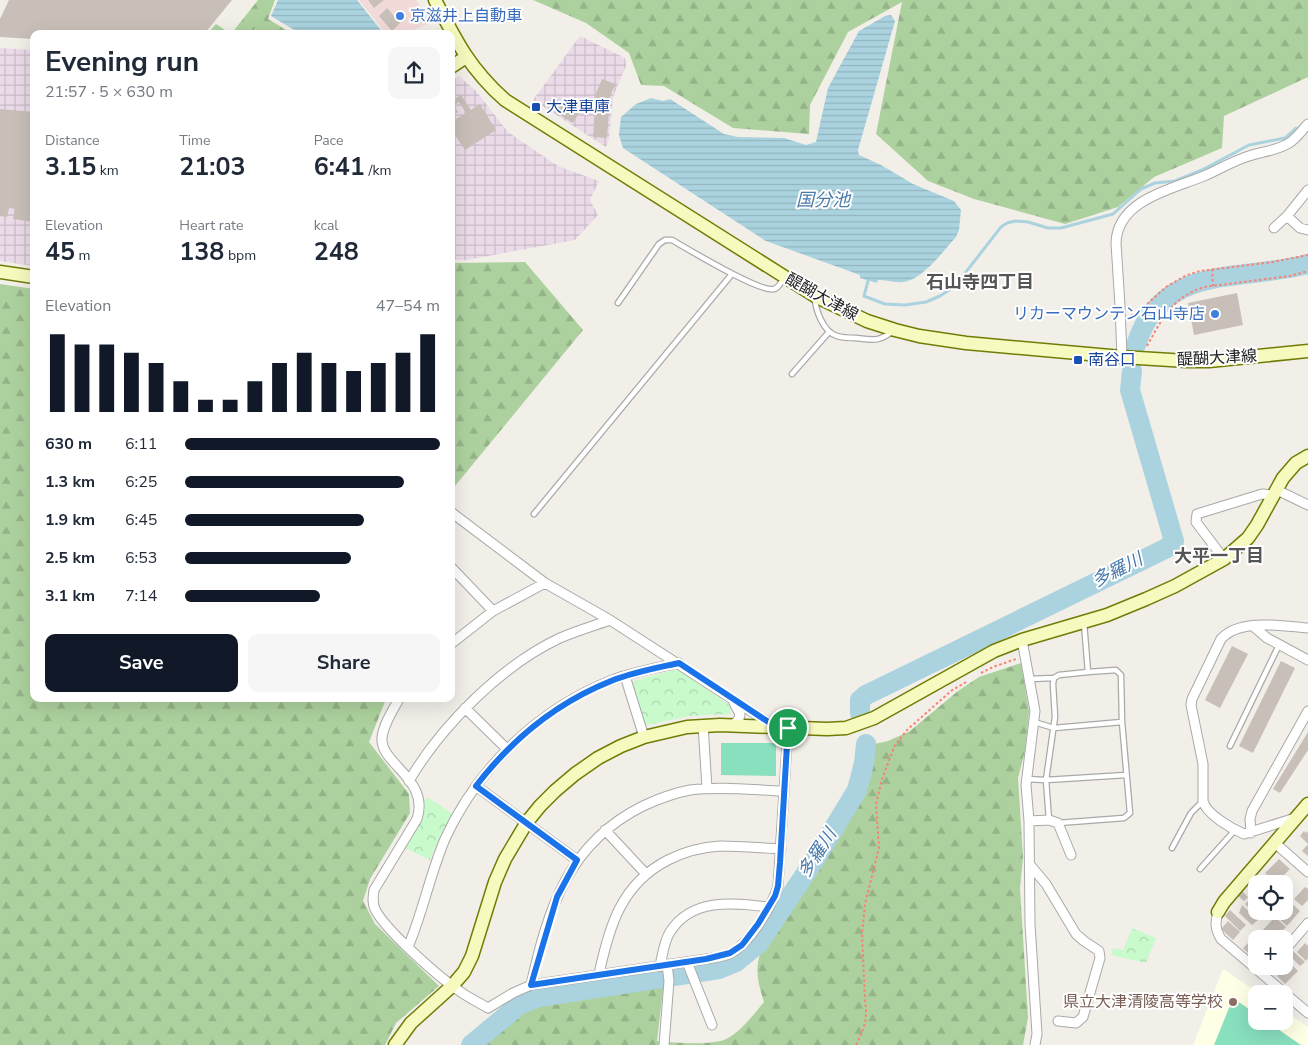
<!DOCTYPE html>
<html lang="en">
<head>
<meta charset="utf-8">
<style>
  body { margin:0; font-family:"Nunito Sans","Noto Sans JP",sans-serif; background:#f6f6f7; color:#1f2937; height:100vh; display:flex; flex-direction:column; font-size:19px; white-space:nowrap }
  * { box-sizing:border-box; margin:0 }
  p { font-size:16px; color:#747a83 }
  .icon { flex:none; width:28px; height:28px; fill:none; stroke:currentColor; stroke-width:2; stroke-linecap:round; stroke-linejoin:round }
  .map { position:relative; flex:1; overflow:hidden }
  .side { position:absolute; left:30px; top:30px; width:425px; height:672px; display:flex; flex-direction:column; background:#fff; border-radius:10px; box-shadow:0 5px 20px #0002 }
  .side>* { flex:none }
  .tools { position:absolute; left:1248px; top:875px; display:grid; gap:10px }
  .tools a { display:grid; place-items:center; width:45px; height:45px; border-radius:10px; background:#fff; box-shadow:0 5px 20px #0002; font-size:25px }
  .pin { position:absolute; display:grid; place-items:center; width:42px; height:42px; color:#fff; margin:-21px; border:2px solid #fff; border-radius:50%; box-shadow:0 1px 5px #0007 }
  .round { display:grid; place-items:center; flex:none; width:52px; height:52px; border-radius:10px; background:#f6f6f7 }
  .overview { display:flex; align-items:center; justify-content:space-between; height:85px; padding:0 15px }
  h1 { font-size:28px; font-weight:700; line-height:38px }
  .stats { display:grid; grid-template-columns:repeat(3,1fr); gap:8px; height:85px; padding:5px 15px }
  .stats div { display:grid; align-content:center }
  .stats b { font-size:25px; font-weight:700 }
  .stats small { font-size:14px; font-weight:400 }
  .stats p { font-size:14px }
  .chart { height:140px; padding:10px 15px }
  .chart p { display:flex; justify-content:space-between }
  .chart svg { width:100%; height:90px; margin-top:5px; stroke:#111827; stroke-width:6 }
  .primary-button { display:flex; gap:10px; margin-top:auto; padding:10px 15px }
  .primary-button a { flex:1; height:58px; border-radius:10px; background:#111827; color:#fff; font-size:20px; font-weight:700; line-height:58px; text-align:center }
  .primary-button a+a { background:#f6f6f7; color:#1f2937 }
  ul { padding:0 15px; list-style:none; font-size:16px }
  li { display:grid; grid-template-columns:80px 60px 1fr; align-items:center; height:38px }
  li i { height:12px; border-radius:6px; background:#111827 }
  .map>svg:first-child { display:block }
</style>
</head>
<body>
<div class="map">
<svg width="1308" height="1045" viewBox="0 0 1308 1045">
  <defs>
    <pattern id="industrial-grid" width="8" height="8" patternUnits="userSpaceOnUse" patternTransform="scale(1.25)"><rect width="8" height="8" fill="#ebdbe8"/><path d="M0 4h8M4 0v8" fill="none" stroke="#c9bcc7"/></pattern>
    <pattern id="forest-firs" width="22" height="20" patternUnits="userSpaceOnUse" patternTransform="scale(1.25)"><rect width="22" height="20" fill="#add19e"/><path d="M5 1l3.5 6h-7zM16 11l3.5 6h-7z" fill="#95b388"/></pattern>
    <pattern id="park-crowns" width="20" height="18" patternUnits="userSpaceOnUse" patternTransform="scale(1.25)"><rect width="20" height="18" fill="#c8facc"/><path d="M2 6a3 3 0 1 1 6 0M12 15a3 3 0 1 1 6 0" fill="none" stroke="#acd6af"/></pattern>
    <pattern id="water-rules" width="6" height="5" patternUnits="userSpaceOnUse" patternTransform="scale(1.25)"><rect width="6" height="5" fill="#aad3df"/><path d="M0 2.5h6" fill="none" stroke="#92b5bf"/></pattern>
  </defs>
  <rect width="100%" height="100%" fill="#f2efe9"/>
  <path fill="#f2dad9" d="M359,0H416L433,22L404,34H386Z"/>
  <path fill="url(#industrial-grid)" d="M580,36L625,58L626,66L613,97L609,139L606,147L533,100Z
    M0,48L34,50V266L0,261Z
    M459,76L476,91L508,132L558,166L599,181L590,200L598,215L575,240L466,260H451V81Z"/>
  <path fill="#ffffe5" d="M1223,969L1260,994H1256V1021H1284V1010L1308,1027V1045H1193Z"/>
  <path fill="url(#forest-firs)" d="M258,0H275L268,19L293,34H263L255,29L251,34H207L216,24L231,34Z
    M533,0H1308V77L1224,116L1222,148L1154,177L1118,207L1065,224L974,199L928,181L876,134L902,2L848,32L810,105L809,134L733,128L664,86L641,85L629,53L586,23Z
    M525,262L583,330L455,486L451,480V263Z
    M0,284L34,289V699H386L369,742L409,794L410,813L370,879L363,901L375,924L439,986L396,1023L385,1045H0Z
    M1021,663L1029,711L1025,751L1018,778L1023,857L1020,888L1028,1018L1023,1045H484L514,1014L539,1002L664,982L657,1041C676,1043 701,1045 721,1041C737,1037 754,1014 764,1002C756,976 755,969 763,943L861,792L870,745L888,741L910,731L958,691L979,677Z"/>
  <path fill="url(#park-crowns)" d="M675,670H679L728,704L731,707L730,714L689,716L648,725L645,724L633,684L636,680Z
    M429,798L453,814L440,836L430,860L405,848C415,832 426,818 424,800Z
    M1132,928L1156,938L1146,963L1111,955L1113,948L1123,950Z"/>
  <path fill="#88e0be" d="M721,743H776V776L721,775Z
    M1233,998L1256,1014V1021H1266L1301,1045H1214Z"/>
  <path fill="url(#water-rules)" d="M278,0H357L384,34H301L271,16Z
    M891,15L895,21L858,150L859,155L881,165L913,184L954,201L961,210L959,230L956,237C943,251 922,281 902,282C895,283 886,280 878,280L877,283L860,278V275L766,241L623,148L619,135L621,117L636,104L651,98L663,101L670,99L724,134L738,137L784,138L806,145L816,142L828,88L859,31L885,16Z"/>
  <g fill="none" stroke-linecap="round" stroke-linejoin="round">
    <path stroke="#aad3df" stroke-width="3" d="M868,281L864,296L885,304L905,305L926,302L940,296L955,286L1001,227L1007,223L1015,221L1028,222L1048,228H1061L1113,214L1141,189L1155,183L1175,181L1202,170L1249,145L1285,138L1296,128"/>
    <path stroke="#aad3df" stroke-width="20" d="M1136,345C1162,262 1242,282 1308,264
      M860,713V700L866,695L1167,548L1174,541L1130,390L1132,371
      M471,1045L519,1005L539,997L719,969L736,962L759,943L814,861L857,790L864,763L866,744"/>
  </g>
  <path fill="#c7bfb8" d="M9,0H232L205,33L34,34V39L0,37V19Z
    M368,0H384L374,8Z
    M387,8L400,23L392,31L379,16Z
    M602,79L615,84L610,97L607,138L593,137L596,93Z
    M461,95L471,110L480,104L496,130L465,150L451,129L453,125L451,122L466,113L459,102L454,105L458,112L451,117V97L453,100Z
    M554,98L579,113L573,123L548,108Z
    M0,109L34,112V222L13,219L15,209L9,208L7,217L0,216Z
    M1237,293L1243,325L1194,335L1188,303Z
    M1232,646L1248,654L1220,708L1205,700Z
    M1281,661L1295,668L1253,753L1239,746Z
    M1308,732V750L1280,793L1273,789Z
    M1304,831L1306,833L1308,831V844L1300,836Z
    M1307,845L1308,846V856L1302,851Z
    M1279,859L1290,869L1276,883L1265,873Z
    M1305,887L1308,889V900L1302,906L1294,899Z
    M1242,891L1248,897L1244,901L1238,896Z
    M1252,897L1256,901V911H1261L1257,916L1245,904Z
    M1289,901L1300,911L1287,926L1275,915L1279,911H1284V906Z
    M1242,905L1258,920L1252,925L1239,913Z
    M1230,910L1246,925L1240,931L1225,916Z
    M1275,917L1286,927L1275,939H1268L1261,932Z
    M1228,921L1240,932L1233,940L1221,929Z
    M1255,936L1259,939H1256V961L1243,948Z
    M1305,943L1308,946V958L1306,961L1297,952Z
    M1293,951L1305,962L1300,966L1289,955Z
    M1289,962L1298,971L1285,984L1277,976Z"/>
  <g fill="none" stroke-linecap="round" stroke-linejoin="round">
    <defs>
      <path id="lane" d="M815,297C815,309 823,332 837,336C843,338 850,338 856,338C873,340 879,342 893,331
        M618,303L659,244L665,240H672C688,249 760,293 774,289C779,288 781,282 784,278
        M792,374L829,332
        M534,514L732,274
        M1030,679L1054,678
        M1034,722L1054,728L1122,722
        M1230,746L1279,645
        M1026,779L1046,780L1126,775
        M1049,820L1046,780L1055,717L1053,684L1054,678L1059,675L1088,672L1084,623
        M1058,823L1124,818L1130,813L1122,722L1121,675L1116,670L1088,672
        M1172,848L1191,813L1203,801
        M1200,869L1235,830"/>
      <path id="street" d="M1287,216L1300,228L1308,230
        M1274,228L1287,216L1308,190
        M1122,357L1120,306L1116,243C1117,200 1172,189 1204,176C1218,170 1231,162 1246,157C1259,152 1277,151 1289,143C1296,139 1302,130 1308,124
        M1277,490L1308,505
        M451,512L545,583L610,620L774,726
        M1224,559L1196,522L1197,514L1262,494L1274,495
        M451,567L493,611
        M1253,626L1267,638L1308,660
        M1022,640L1035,711L1026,785L1029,821L1030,924L1037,1034L1035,1045
        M451,644L493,611L545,583
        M625,676L644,737
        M399,699C393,710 383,725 382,738C380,764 430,779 417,819L374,890C373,897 372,902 375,909C384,929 439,977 458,990C467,997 478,1002 488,1008L513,993L531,985L706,959C714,958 722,957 729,954C749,945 772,906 778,886L788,728
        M465,708L507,749
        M703,725L707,788
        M733,725L739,719L740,714L734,703
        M409,781C441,726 502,665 560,638C576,631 593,626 610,620
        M476,786L577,860
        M1295,818L1244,834C1232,829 1206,814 1203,801V764L1191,705L1192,699L1221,639C1240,618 1282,626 1308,628
        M1029,821L1049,820L1058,823L1071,855
        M605,830L646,874
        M1251,833L1250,819L1252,811L1308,711
        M1275,843L1308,872
        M1030,865L1046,884L1076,934L1084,941L1099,951L1100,958L1083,1017L1076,1023L1058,1021
        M1218,912C1215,923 1215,929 1221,939L1308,1013
        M408,947C423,912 430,874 445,839C478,767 539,709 612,680C633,672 657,668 679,663
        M1284,951L1308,923
        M687,962L712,1025
        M660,965C663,954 664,941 670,932C692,897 734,903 769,907
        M599,974C609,927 621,884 668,860C684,852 702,847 720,846C740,846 761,848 781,849
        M1263,975L1271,966
        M531,985C548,909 568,843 643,806C658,799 674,793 690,790C721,786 753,790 784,791
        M664,1045L669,981L667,964"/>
      <path id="secondary" d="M435,0C456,41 470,69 505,100L815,296L867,321L895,330L919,336L966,343L1122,357L1187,361H1209L1308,351
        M451,67L466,57
        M0,272L34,277
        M1218,912L1224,902L1308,804
        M395,1045L411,1023L452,986L464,972L472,956L495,882L505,859L527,822L540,806L555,791L575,774L598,758L621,746L644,737L687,727L720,725L827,729L846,728L874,718L994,651L1022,640L1107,615L1146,599L1175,586L1224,559L1248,538L1257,525L1283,478L1296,463L1308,456"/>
    </defs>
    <use href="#lane" stroke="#a9a9a9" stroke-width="7"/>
    <use href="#street" stroke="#a9a9a9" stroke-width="11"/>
    <use href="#secondary" stroke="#707d05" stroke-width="15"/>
    <path stroke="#fa8072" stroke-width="2" stroke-dasharray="2.5 2.5" stroke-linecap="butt" d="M1212,269L1213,286
      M1131,315L1137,313L1166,287L1187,275L1200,271L1273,262L1308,255
      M1147,346C1163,317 1172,298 1204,287L1290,276L1308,271
      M981,673L993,667L1016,659
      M856,1045C864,1030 868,1018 865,1001L862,934L865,904L879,848L876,804L882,779L895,745L907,730L951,691L966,682"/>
    <use href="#lane" stroke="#fff" stroke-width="4.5"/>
    <use href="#street" stroke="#fff" stroke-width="9"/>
    <use href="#secondary" stroke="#f7fabf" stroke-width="12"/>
  </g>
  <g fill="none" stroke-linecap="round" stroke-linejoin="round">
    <defs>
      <path id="route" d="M679,663L776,727L788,728L780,863L778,886L775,896L758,924L742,945L730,953L706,959L531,985L557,897L577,860L476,786C512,739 556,703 611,681C633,672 656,668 679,663Z"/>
    </defs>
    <use href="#route" stroke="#fff" stroke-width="10"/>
    <use href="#route" stroke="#1a73e8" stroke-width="6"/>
  </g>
  <g fill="#3f7fe0" stroke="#fff" stroke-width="2">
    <circle cx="400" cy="16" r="5"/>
    <circle cx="1215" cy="314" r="5"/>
  </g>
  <g fill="#1a4fb4" stroke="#fff" stroke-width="2">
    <rect x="531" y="102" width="10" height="10" rx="2.5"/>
    <rect x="1073" y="355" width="10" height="10" rx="2.5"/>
  </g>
  <circle fill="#8d6e63" stroke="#fff" stroke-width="2" cx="1233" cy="1002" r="5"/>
  <g text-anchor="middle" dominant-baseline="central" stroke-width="4" stroke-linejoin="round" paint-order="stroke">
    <g font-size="16" fill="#366cbe" stroke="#fff" text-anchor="start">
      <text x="410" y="16">京滋井上自動車</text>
      <text x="1205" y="314" text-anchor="end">リカーマウンテン石山寺店</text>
    </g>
    <g font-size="16" fill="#164399" stroke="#fff" text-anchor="start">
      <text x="546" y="107">大津車庫</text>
      <text x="1088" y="360">南谷口</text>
    </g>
    <g font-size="16" fill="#222" stroke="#fff">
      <text transform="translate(822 297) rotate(29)">醍醐大津線</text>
      <text transform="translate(1217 358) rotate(-3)">醍醐大津線</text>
    </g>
    <g font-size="16" fill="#785e54" stroke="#fff" text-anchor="end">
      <text x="1223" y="1002">県立大津清陵高等学校</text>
    </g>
    <g font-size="18" font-style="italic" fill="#4a7aab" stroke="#fff">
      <text x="823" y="200">国分池</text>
      <text transform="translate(1117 570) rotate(-27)">多羅川</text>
      <text transform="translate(817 853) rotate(-57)">多羅川</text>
    </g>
    <g font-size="18" font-weight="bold" fill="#555" stroke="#fff">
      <text x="980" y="282">石山寺四丁目</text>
      <text x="1219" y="556">大平一丁目</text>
    </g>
  </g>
</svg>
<div class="tools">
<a><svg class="icon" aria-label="locate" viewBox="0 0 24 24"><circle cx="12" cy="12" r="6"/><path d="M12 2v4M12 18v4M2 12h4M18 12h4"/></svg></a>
<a>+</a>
<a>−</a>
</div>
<div class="pin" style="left:788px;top:728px;background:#1e9e55"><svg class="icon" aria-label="arrive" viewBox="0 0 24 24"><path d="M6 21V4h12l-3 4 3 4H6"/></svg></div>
<section class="side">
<div class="overview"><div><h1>Evening run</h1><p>21:57 · 5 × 630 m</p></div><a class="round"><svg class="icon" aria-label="share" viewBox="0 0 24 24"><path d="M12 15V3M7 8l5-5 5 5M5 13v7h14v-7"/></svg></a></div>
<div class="stats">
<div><p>Distance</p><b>3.15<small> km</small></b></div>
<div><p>Time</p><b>21:03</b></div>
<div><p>Pace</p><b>6:41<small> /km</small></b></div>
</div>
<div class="stats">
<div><p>Elevation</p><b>45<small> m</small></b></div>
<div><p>Heart rate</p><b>138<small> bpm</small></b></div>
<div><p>kcal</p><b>248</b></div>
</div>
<div class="chart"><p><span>Elevation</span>47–54 m</p>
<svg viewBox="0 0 160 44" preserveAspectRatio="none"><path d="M5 44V6M15 44V11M25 44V11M35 44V15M45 44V20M55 44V29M65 44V38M75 44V38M85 44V29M95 44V20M105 44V15M115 44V20M125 44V24M135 44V20M145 44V15M155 44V6"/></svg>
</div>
<ul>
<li><b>630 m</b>6:11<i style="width:100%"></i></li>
<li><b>1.3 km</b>6:25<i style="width:86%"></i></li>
<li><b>1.9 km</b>6:45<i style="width:70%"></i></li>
<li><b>2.5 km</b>6:53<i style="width:65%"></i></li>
<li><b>3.1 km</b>7:14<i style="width:53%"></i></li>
</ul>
<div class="primary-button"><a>Save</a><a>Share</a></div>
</section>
</div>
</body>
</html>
